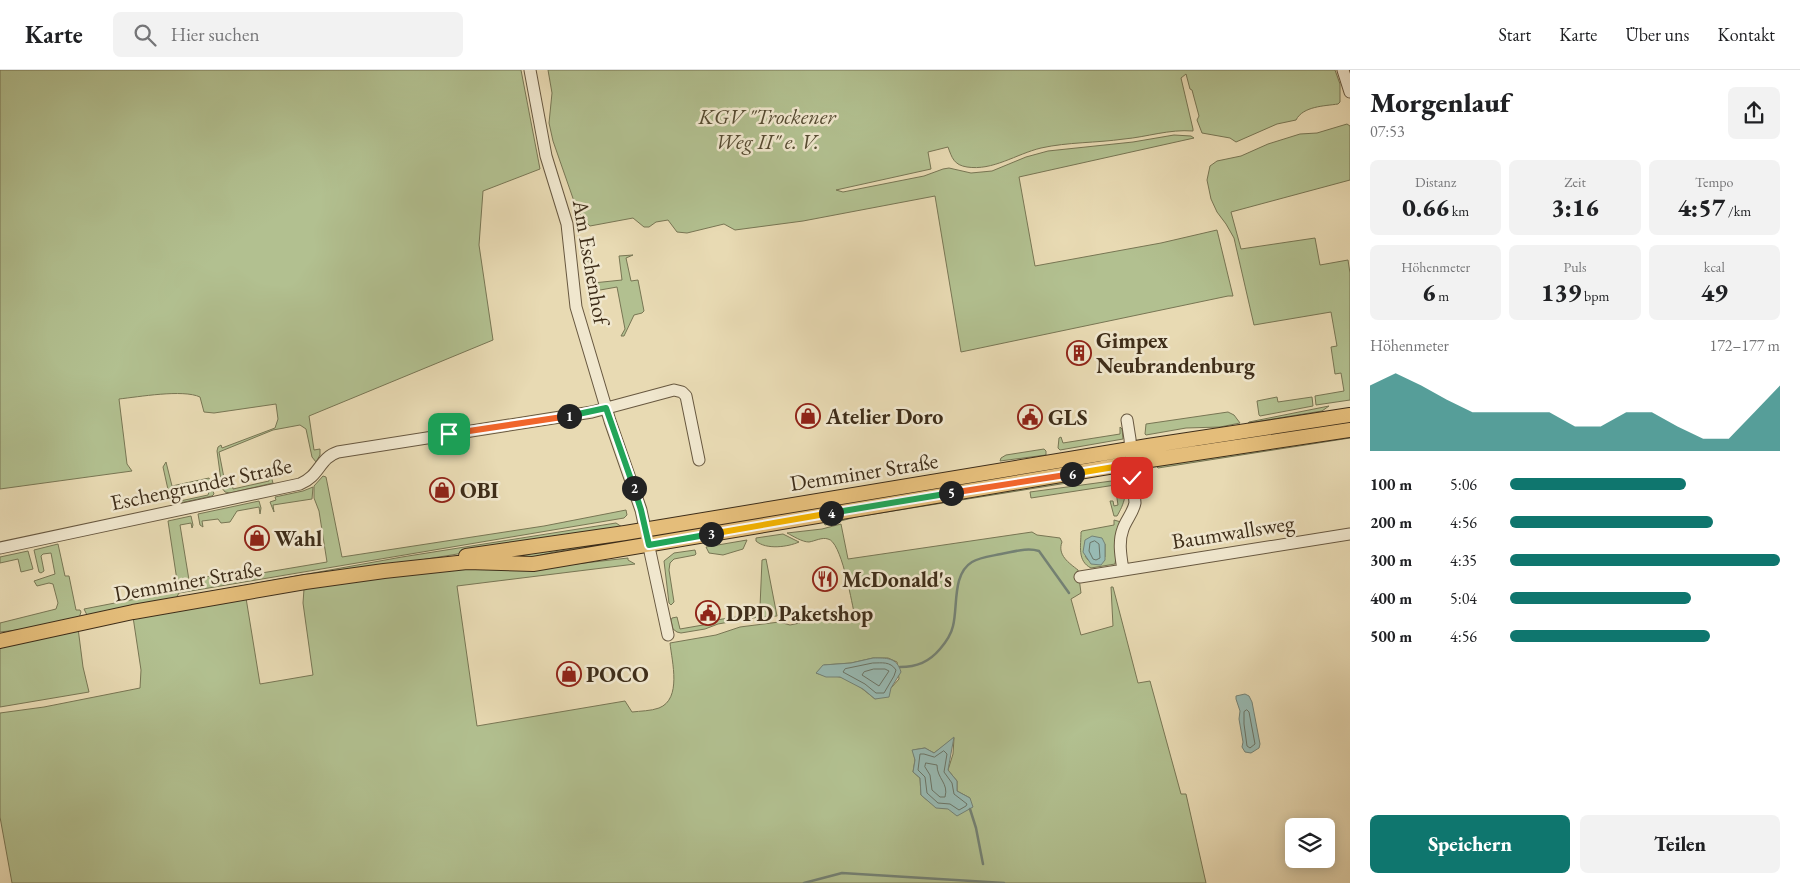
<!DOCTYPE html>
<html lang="de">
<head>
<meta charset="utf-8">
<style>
  body { margin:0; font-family:"EB Garamond",serif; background:#f2f2f2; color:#202124; height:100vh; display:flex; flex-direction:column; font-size:19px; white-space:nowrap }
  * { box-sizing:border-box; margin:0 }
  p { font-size:16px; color:#757577 }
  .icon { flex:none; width:28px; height:28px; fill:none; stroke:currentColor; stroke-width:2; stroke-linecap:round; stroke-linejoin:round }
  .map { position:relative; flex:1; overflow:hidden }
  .drawer { display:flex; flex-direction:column; background:#fff; width:450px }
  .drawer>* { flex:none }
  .buttons { position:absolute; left:1285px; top:748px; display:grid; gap:10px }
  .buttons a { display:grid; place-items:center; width:50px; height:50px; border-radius:8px; background:#fff; box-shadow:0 2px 12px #0003; font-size:25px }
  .pin { position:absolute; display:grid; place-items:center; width:42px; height:42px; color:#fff; margin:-21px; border-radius:10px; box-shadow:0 2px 8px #0006 }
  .km { position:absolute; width:25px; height:25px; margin:-12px; border-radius:50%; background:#222; color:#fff; font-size:14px; line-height:25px; text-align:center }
  .round { display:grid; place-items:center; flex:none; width:52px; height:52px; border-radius:8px; background:#f2f2f2 }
  .headline { display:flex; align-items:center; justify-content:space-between; height:85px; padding:0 20px }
  h1 { font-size:28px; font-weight:800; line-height:38px }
  .figures { display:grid; grid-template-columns:repeat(3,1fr); gap:8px; height:85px; padding:5px 20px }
  .figures div { display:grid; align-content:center; border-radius:8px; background:#f2f2f2; text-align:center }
  .figures b { font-size:25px; font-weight:800 }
  .figures small { font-size:14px; font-weight:400 }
  .figures p { font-size:14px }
  .chart { height:140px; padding:10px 20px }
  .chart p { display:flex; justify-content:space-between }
  .chart svg { width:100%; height:90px; margin-top:5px; fill:#0f766e; opacity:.7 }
  .primary-button { display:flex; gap:10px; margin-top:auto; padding:10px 20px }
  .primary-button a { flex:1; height:58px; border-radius:8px; background:#0f766e; color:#fff; font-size:20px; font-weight:800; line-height:58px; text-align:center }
  .primary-button a+a { background:#f2f2f2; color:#202124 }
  ul { padding:0 20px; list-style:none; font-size:16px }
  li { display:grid; grid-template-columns:80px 60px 1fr; align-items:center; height:38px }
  li i { height:12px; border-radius:6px; background:#0f766e }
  header { display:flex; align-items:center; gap:30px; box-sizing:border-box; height:70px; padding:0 25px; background:#fff; border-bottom:1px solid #e0e0e0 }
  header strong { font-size:24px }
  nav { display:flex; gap:28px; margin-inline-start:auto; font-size:18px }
  .search { width:350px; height:45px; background:#f2f2f2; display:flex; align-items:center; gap:12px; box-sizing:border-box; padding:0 18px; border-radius:8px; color:#757577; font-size:19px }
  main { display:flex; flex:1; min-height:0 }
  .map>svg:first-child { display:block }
</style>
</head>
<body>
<header>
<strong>Karte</strong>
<div class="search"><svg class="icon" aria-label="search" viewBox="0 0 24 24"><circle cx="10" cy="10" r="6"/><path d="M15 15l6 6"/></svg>Hier suchen</div>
<nav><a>Start</a><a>Karte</a><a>Über uns</a><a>Kontakt</a></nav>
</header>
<main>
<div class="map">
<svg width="1350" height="813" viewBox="0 0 1350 813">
  <rect width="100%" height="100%" fill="#e8dab3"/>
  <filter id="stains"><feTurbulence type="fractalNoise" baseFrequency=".004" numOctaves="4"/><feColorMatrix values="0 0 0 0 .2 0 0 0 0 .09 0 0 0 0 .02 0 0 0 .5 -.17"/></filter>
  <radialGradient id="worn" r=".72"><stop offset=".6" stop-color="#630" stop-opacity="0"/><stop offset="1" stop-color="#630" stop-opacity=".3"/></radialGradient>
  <path fill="#b2c090" stroke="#787654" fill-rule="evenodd" d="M0,0H521L540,99L483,121L479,175L493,270L309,346L314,380L320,379V385L316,392L312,387L306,359L300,355L273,360L219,382L225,413L232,412L233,419L269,411L268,404L271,406L273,413L230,423L225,422L222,418L217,381L218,377L221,375L222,378L275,358L278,349L276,334L214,343L204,342L200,327C183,319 138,327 119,329L127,394L132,401L0,419Z
    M548,0H1335L1340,14V32L1338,34C1325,36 1303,36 1296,50L1277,54L1236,72L1230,68L1202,63L1197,50L1199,46L1192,20L1190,19L1186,4L1181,8L1193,59V61C1169,59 1147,67 1124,69C1096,73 1068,72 1041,78C1016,84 993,101 967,97C954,95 952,88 948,77L928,82L931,99L836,120L843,122L924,106L943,99L949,98L971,103L992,101L1026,87L1048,81L1133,72L1174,65L1191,66L1194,68L1019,107L1035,196L1161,173L1217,160L1233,226H1228L961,282L935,126L803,151L735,160L724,154L687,163L677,162L668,150L656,152L649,157H644L633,148L590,156L582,148L576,137L553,71L549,53L552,23Z
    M1347,54L1350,56V110L1231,142L1241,179L1315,168L1320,195L1348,190L1350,203V330L1316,335L1315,326L1344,321L1341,303L1335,304L1331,277L1337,276L1331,242L1254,255L1234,168L1226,154L1217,142L1211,129L1207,110L1210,96L1217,91L1241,86L1268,74L1300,64L1317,63Z
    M589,181L593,213L622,210L619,186L633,185L626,188L631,211L638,210L644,241L642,243L634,245L624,266H621L625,259L617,217L589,222L588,182Z
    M1277,327L1278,332L1312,327L1313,336L1260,346L1259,345L1257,331Z
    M1329,336L1322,341L1248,353L1249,352Z
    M1228,342L1234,345L1240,353L1220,357L1186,358L1146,365L1145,364L1146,354Z
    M1120,357L1122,359L1123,369L1060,380L1058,378L1059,368L1061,367L1063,373L1120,364Z
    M1350,365V368L1158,398L1156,396Z
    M1044,379L1046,381V385L1000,391L1001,388L1006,385Z
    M1115,387L1116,390L672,467L671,463L737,452L760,445Z
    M166,392L172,416L209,408L211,412L181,421L178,425L180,431L208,425L210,419L212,418L214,424L212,426L175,434L171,433L163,397Z
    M323,406L326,407L342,487L544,456L626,440L627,445L624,448L179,523L175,530L87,545L84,539L151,526V522L178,517L168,451L191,446L193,455L192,458L191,453L180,455L189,510L228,503L232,508L327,492L319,441L314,428V416Z
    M1119,410C1131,418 1123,436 1117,446H1114L1110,431H1113L1114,436L1118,435L1115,415L1031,428L1030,422Z
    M1059,412L1067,413L856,447L825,455L824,453L836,449Z
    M313,417L312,429L273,435L274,442L270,432L276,430L275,427L303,421Z
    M259,431L261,438L260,444L259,437L237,441L230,452L221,453L218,449L202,451L203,457L200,455L198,444Z
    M1114,450L1121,452L1115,494L1091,498C1077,491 1081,476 1081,462L1082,461L1114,455ZM1105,474V487L1088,490L1085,486Z
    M616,453L622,457L189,528L191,525L402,487Z
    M841,454L848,489L1032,462L1037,465L1060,468L1062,472C1057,485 1069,493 1078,500L1081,523L1071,529L1081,565L1113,556L1111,517H1113L1138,613L1150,611L1181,724H1186L1206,813H12L0,747V643L44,637L140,618L141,600L133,547L246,528L260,614L313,605L303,533L304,519L432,498L532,499L628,488V490L635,494L457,516L477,656L625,631L632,642C640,641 651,641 659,638C682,629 672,592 670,573L716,565L740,557L779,552L790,555L854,542C851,529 841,471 828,469C822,467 815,471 809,472C802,472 793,466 787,463L822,459ZM873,588H888L897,592L899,609L891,618L875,629C865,621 853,610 840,607C831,605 826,607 816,603L824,595L851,593ZM954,668L953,684L948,700L957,711V721L970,728C945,741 943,744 921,725L920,708L913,702L915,690L913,680L925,678L934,683Z
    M783,464L799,472C788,477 766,480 756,471V468Z
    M622,468V471L554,482L525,489L522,487V485Z
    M747,470L743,479L723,485L709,483L706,477Z
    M58,474L65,506H69L76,540H80L81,542L79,548L25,559L0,562V553L56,539L58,533L53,514L49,513L37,516L34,511L55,504L51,483L43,484L41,486L44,501L41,503L39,502L34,480Z
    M695,480L696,484L695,485L674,489L670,493L669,500L674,532L671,535L669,533L664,491L674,483Z
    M28,481L33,499L21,502L18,489L0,493V487Z
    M766,489L777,546L752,548L718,554L705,559L681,563L677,562L673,559L671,550L672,548L677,547L680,559L703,555L716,550L749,545L760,537L762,490Z
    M78,558L83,597L89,622L0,637V577Z"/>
  <path fill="#98bab3" stroke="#748275" d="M1092,466L1102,468L1105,474V490L1101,495L1091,494L1083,482L1085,470Z
    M873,588C886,588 897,587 901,602L891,618L889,627L875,629L863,619L840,607H826L816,603L823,595L851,593Z
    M1245,624L1249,626L1252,632L1260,674L1259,678L1251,683L1245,682L1242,677L1243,672L1239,649L1240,641L1236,629V626Z
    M954,667L948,700L957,711V721L970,728L973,737L957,746L948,739L936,738L921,725L920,708L913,702L915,690L912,680L925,678L934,683Z"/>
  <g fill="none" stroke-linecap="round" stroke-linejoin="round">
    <path stroke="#6b7466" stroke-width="1" d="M1095,471L1099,474L1100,488L1096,490L1093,489L1089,481L1090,473Z
      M873,593C882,593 890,591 896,600L894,606L884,623H876L865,614L843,602L845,599Z
      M874,599H885L889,601L879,616L862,605L864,602Z
      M1247,640L1249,642L1255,674L1250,678L1247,676L1244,654V642Z
      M944,681L947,684L944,702L952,713L954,724L967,734L966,736L959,740L950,734L938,733L927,723L925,707L918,700L920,684H924L934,687Z
      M926,693L937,695C937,709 949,713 945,727H940L932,720L930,705L925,697Z"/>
    <path stroke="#748275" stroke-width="2.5" d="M900,597C917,597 929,592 940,579C946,572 951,565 953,556C958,537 952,504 972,492C980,487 992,486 1001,484C1013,482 1027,477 1039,481L1069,523
      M970,739L976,758L983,794
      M804,813L842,803L1004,813"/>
    <defs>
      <path id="minor" d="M530,0L546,86L567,154L576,237L610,351L641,440L668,565
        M1343,0L1350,22
        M0,478L300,414C320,406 319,388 338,382L592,342L674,320L682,322L686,326L699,390
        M1123,500C1121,487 1118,472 1123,459C1126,450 1133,443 1135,433L1130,369L1127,350
        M1080,507L1350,464"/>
      <path id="major" d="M466,486L625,463L1148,376L1350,345
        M0,571L133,542L305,512L384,501L467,492L533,494L1150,390L1350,360"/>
    </defs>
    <use href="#minor" stroke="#685840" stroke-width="13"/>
    <use href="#major" stroke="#3e2d19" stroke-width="16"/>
    <use href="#minor" stroke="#f0e7ce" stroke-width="11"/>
    <use href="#major" stroke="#e4bd7a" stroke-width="14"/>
  </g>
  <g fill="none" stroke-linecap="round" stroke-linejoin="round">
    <defs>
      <path id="split-1" d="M449,364L569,346"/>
      <path id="split-2" d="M569,346L606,338L634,418"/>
      <path id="split-3" d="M634,418L641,440L649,475L711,464"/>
      <path id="split-4" d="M711,464L831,443"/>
      <path id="split-5" d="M831,443L951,423"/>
      <path id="split-6" d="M951,423L1072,404"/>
      <path id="split-7" d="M1072,404L1132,394V408"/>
    </defs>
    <use href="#split-1" stroke="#fff" stroke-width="10"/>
    <use href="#split-2" stroke="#fff" stroke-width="10"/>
    <use href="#split-3" stroke="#fff" stroke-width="10"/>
    <use href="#split-4" stroke="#fff" stroke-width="10"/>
    <use href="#split-5" stroke="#fff" stroke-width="10"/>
    <use href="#split-6" stroke="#fff" stroke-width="10"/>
    <use href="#split-7" stroke="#fff" stroke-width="10"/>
    <use href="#split-1" stroke="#f0652b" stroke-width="6"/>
    <use href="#split-2" stroke="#22a559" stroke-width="6"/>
    <use href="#split-3" stroke="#22a559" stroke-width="6"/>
    <use href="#split-4" stroke="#f5b400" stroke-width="6"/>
    <use href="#split-5" stroke="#22a559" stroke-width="6"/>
    <use href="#split-6" stroke="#f0652b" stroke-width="6"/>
    <use href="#split-7" stroke="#f5b400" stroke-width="6"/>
  </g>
  <defs>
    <symbol id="building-ring" viewBox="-11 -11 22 22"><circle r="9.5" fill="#f0e7ce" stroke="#8f2418" stroke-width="1.5"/><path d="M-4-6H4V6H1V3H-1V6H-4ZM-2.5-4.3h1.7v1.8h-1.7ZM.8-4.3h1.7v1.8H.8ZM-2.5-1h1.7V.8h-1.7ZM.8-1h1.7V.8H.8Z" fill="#8f2418"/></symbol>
    <symbol id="shop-ring" viewBox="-11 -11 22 22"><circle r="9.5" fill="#f0e7ce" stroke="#8f2418" stroke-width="1.5"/><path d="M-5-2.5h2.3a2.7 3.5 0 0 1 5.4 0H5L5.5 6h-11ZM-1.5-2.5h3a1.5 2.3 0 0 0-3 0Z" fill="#8f2418"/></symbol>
    <symbol id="civic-ring" viewBox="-11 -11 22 22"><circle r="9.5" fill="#f0e7ce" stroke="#8f2418" stroke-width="1.5"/><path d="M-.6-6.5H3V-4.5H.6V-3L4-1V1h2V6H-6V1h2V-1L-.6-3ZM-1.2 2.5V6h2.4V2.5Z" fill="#8f2418"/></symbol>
    <symbol id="restaurant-ring" viewBox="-11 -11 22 22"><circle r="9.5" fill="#f0e7ce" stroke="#8f2418" stroke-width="1.5"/><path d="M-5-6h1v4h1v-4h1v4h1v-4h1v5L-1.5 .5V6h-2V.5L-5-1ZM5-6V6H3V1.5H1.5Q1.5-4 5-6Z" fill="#8f2418"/></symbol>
  </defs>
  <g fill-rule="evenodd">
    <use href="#building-ring" x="1065" y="269" width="28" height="28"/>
    <use href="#shop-ring" x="794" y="332" width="28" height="28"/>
    <use href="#civic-ring" x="1016" y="333" width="28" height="28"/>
    <use href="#shop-ring" x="428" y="406" width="28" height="28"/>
    <use href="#shop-ring" x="243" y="454" width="28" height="28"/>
    <use href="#restaurant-ring" x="811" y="495" width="28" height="28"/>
    <use href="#civic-ring" x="694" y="529" width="28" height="28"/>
    <use href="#shop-ring" x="555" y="590" width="28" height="28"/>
  </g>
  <g text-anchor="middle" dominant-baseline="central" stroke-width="5" stroke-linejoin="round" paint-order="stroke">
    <g font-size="22" font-style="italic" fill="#554a31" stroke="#f0e7ce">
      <text x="767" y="46">KGV "Trockener<tspan x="767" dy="25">Weg II" e. V.</tspan></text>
    </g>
    <g font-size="22" fill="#3e2d19" stroke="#f0e7ce">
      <text transform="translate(591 192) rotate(80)">Am Eschenhof</text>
      <text transform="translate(864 402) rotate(-9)">Demminer Straße</text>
      <text transform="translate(201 414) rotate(-12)">Eschengrunder Straße</text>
      <text transform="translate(1233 462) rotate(-9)">Baumwallsweg</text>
      <text transform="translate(188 511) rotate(-10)">Demminer Straße</text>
    </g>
    <g font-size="22" font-weight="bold" fill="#3e2d19" stroke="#f0e7ce" text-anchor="start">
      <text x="1096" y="270">Gimpex<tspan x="1096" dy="25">Neubrandenburg</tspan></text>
      <text x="826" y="346">Atelier Doro</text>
      <text x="1048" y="347">GLS</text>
      <text x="460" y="420">OBI</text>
      <text x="274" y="468">Wahl</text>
      <text x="842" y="509">McDonald's</text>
      <text x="726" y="543">DPD Paketshop</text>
      <text x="586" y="604">POCO</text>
    </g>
  </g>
  <rect width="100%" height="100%" filter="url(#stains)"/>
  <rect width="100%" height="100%" fill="url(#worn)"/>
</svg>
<div class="buttons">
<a><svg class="icon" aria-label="layers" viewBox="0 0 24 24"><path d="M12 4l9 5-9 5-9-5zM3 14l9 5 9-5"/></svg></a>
</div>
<div class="pin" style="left:449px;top:364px;background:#1e9e55"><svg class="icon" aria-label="arrive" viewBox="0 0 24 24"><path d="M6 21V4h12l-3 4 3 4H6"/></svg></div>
<div class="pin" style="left:1132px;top:408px;background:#d93025"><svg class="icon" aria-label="check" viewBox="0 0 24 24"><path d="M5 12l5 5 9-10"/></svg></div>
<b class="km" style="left:569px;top:346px">1</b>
<b class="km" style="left:634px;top:418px">2</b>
<b class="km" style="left:711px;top:464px">3</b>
<b class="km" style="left:831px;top:443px">4</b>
<b class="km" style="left:951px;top:423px">5</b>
<b class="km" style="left:1072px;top:404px">6</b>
</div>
<section class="drawer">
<div class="headline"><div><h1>Morgenlauf</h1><p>07:53</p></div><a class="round"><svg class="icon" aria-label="share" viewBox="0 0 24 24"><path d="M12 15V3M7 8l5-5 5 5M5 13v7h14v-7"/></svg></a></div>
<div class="figures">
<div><p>Distanz</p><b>0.66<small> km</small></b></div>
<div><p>Zeit</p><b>3:16</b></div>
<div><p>Tempo</p><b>4:57<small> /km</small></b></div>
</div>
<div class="figures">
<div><p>Höhenmeter</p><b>6<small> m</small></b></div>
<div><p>Puls</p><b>139<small> bpm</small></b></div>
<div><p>kcal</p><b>49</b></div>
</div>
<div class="chart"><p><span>Höhenmeter</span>172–177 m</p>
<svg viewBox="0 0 160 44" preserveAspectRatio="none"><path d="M0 44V12L10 6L20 12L30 19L40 25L50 25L60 25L70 25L80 32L90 32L100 25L110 25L120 32L130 38L140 38L150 25L160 12V44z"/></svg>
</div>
<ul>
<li><b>100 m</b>5:06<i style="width:65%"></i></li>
<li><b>200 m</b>4:56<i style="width:75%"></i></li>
<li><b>300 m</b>4:35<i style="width:100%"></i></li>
<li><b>400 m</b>5:04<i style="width:67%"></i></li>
<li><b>500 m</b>4:56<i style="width:74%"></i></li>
</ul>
<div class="primary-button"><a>Speichern</a><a>Teilen</a></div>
</section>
</main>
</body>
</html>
